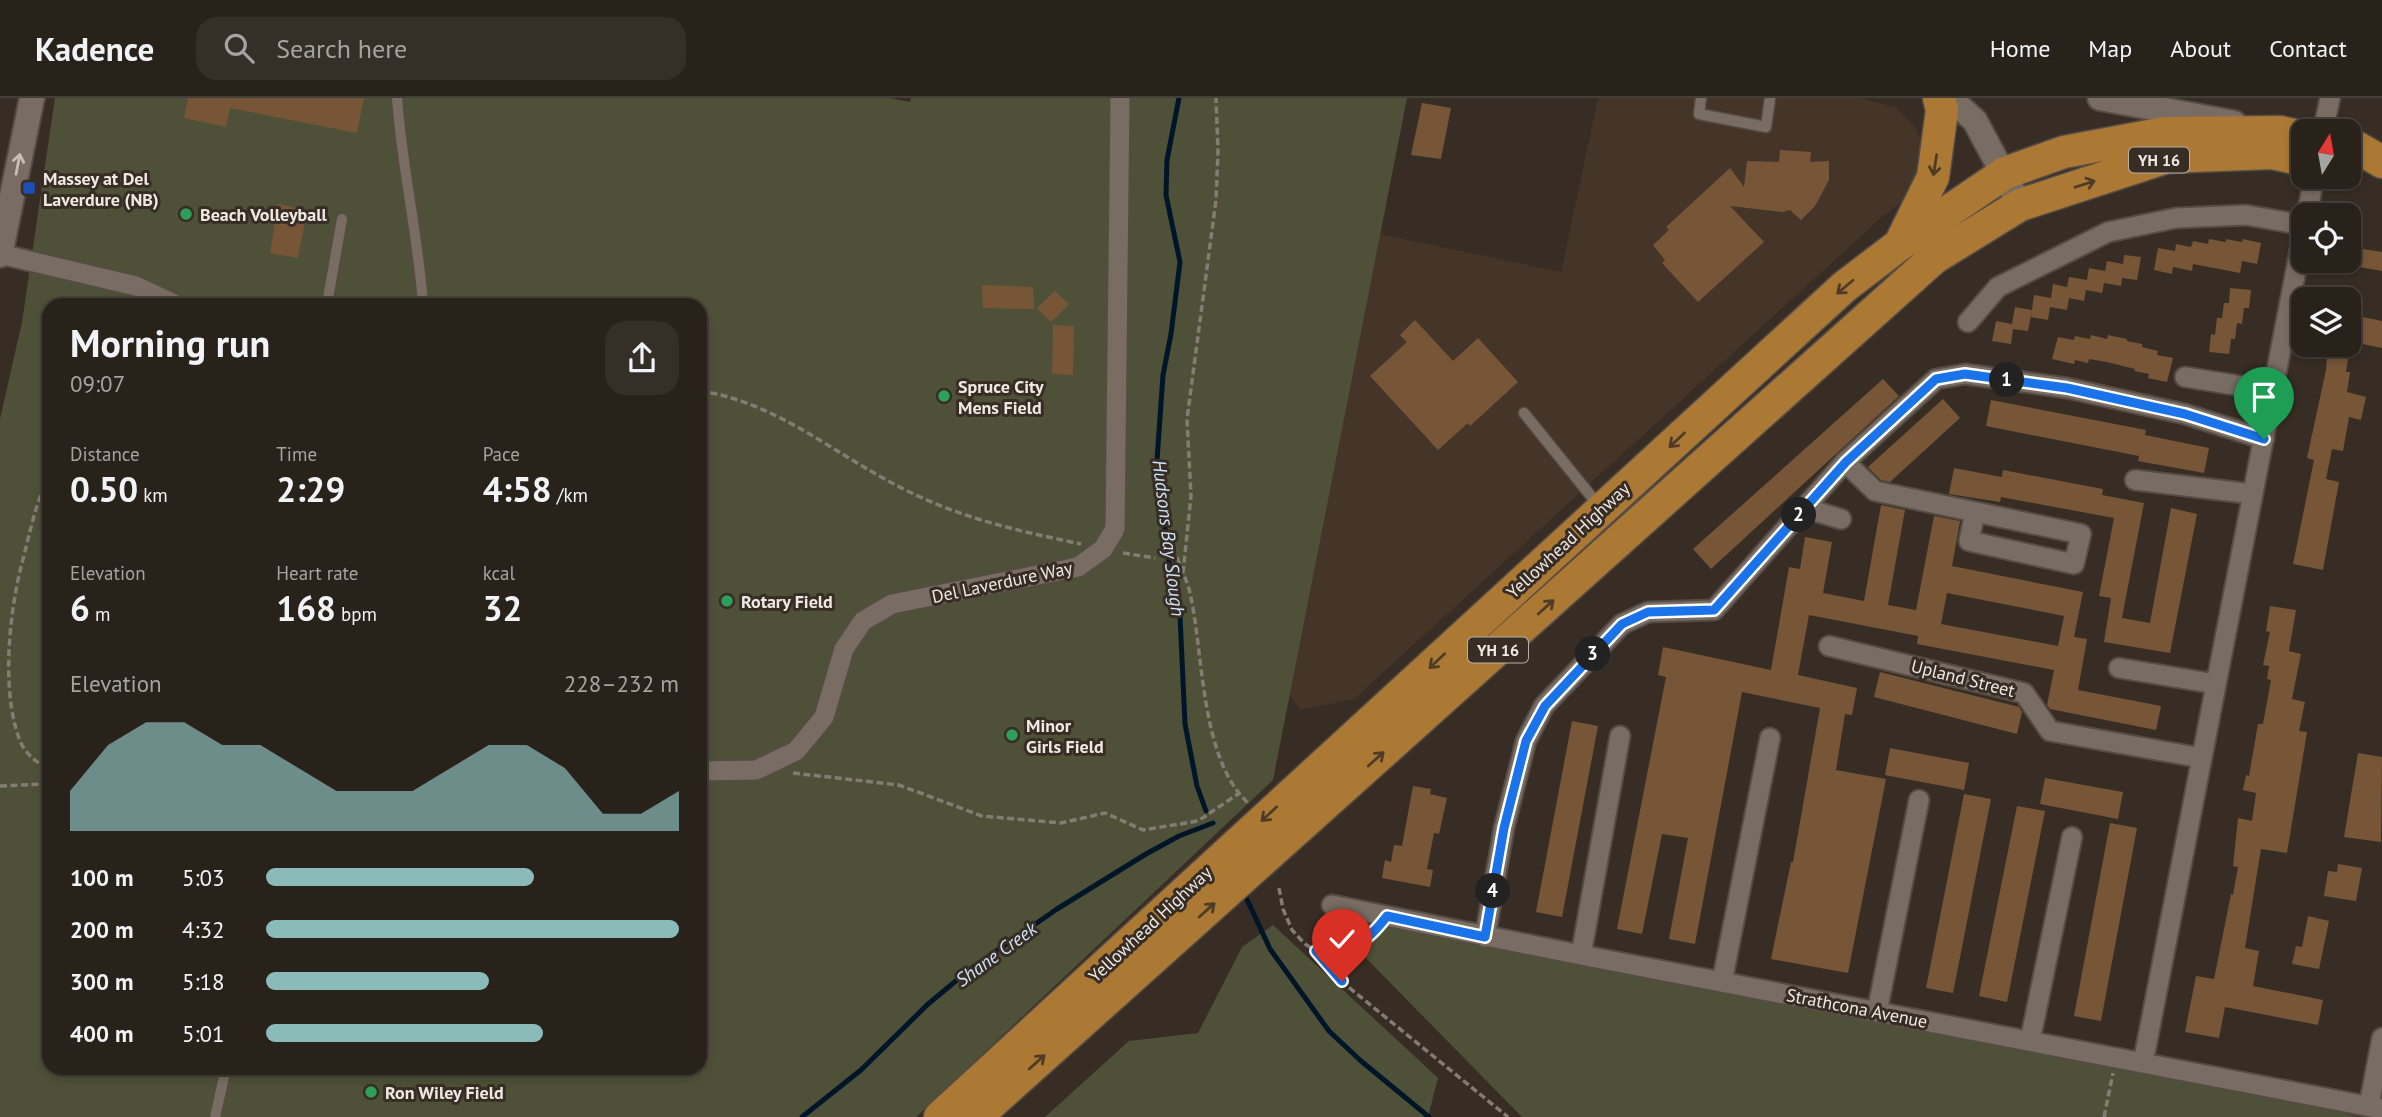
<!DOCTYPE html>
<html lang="en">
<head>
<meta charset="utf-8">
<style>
  body { margin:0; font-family:"PT Sans",sans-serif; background:#352f28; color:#f1f3f6; height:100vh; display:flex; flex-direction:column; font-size:26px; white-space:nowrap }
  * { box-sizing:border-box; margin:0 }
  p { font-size:23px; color:#a5a4a3 }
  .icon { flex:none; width:38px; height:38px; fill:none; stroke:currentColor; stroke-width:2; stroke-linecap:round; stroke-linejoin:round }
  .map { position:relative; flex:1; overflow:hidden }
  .sheet { position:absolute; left:42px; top:200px; width:665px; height:777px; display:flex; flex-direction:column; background:#29221b; border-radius:21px; box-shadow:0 4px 10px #0003,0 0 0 2px #453f3a }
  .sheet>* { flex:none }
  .needle { width:46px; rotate:11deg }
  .fabs { position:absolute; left:2291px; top:21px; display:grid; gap:14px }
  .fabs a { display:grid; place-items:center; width:70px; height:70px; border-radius:14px; background:#29221b; box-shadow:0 4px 10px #0003,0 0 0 2px #453f3a; font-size:35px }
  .pin { position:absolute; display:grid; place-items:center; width:60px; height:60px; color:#fff; margin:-72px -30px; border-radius:50% 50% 50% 0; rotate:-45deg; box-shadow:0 0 7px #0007 }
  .pin .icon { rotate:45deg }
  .km { position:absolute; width:35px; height:35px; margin:-18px; border-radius:50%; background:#222; color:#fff; font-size:19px; line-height:35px; text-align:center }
  .round { display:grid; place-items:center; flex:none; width:74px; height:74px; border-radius:21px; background:#352f28 }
  .headline { display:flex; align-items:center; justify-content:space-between; height:119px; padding:0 28px }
  h1 { font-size:38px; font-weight:800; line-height:52px }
  .stats { display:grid; grid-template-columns:repeat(3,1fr); gap:10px; height:119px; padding:7px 28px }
  .stats div { display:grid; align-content:center }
  .stats b { font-size:35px; font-weight:800 }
  .stats small { font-size:19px; font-weight:400 }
  .stats p { font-size:19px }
  .chart { height:196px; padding:14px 28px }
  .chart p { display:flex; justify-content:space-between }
  .chart svg { width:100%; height:126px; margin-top:7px; fill:#8bbbb9; opacity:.7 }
  ul { padding:0 28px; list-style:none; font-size:23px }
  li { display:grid; grid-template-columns:112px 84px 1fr; align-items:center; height:52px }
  li i { height:18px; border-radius:9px; background:#8bbbb9 }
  header { display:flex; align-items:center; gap:42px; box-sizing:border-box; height:98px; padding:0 35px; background:#29221b; border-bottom:2px solid #453f3a }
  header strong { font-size:33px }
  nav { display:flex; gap:38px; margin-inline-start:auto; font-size:24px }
  .search { width:490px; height:63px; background:#352f28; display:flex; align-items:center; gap:18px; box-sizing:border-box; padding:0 24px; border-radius:21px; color:#a5a4a3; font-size:26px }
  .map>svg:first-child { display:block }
</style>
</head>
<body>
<header>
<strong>Kadence</strong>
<div class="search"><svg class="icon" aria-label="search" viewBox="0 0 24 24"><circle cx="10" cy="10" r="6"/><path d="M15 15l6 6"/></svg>Search here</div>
<nav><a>Home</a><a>Map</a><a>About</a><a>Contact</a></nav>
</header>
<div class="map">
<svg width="2382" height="1019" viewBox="0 0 2382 1019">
  <rect width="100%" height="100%" fill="#372d24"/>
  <path fill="#453528" d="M1598,0H1859L1897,10L1916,30L1923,49L1925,65L1907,100L1883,118L1354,601L1300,612L1289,595L1379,136L1561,174Z"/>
  <path fill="#4e5137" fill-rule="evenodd" d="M55,0H889L910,4L911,0H1407L1273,682L916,1019H0V321L22,224ZM49,206H700V970H49Z
    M1359,818L2154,963L2358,1019H1522L1359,853L1353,841Z
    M1273,827L1438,980L1428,1019H1045L1129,943L1198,935L1242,849Z"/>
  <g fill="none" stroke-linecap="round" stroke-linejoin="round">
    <path stroke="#011529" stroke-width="5" d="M1179,0L1167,62L1166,97L1180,164L1171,236L1163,277L1157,362L1170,472L1180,518L1185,626L1197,688L1206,713
      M1244,795L1270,851L1329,933L1361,963L1429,1019
      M802,1019L861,972L927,907L969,872L1057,811L1146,756L1179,738L1213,725"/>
  </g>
  <path fill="#775638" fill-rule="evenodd" d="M188,0H364L357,35L230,10L226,29L184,20Z
    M1422,5L1451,10L1441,61L1411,57Z
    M1780,52L1811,54L1810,64L1829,63V82L1815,108L1801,122L1790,112L1783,114L1730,108L1764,144L1698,204L1662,165L1665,162L1653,147L1669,132L1666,129L1730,70L1744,89L1747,63L1779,64Z
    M278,106L307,112L298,160L270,155Z
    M2348,115L2363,118L2357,150L2382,154V173L2348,167Z
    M2209,141L2226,144V141L2242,144L2243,141L2261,145L2257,166L2242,163L2240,175L2193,166L2192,173L2173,169L2172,176L2154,172L2158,150L2175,153L2176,146L2191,149L2193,143L2208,146Z
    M2124,157L2141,159L2137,182L2122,180L2121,188L2104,185L2102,195L2086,192L2084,203L2069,200L2067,212L2050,209L2048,222L2031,219L2034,197L2051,200L2053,186L2067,189L2069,179L2087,182L2089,170L2105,173L2107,163L2123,166Z
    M982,187L1033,189L1034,211L983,210Z
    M2230,190L2251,192L2249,210H2244L2242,226L2237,225L2235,241H2231L2229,256L2209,254L2211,236L2215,237L2217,220H2222L2224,205H2229Z
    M1055,193L1069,206L1051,224L1037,210Z
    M2015,209L2032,212L2028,233L2013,231L2011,246L1992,243L1996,223L2012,226Z
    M2348,216L2382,223V250L2348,243Z
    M1415,222L1453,263L1478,240L1518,284L1470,328L1468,325L1438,352L1370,278L1407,244L1400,237Z
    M1053,227L1074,228L1073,277L1052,276Z
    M2091,237L2107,241L2108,237L2127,241V243L2142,246V249L2158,253L2157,257L2173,260L2167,284L2148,280L2149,276L2134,273L2135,271L2107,264L2089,261L2088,265L2075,262L2074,266L2052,261L2058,239L2074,242L2075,238L2090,241Z
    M2327,257L2348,261L2346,274H2350L2347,294L2366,299L2361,322L2349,319L2343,353L2332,351L2326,381L2339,384L2323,472L2293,466L2314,362L2307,360L2326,272Z
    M1883,281L1899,298L1711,471L1693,451Z
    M1943,301L1960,320L1890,384L1881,382L1868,369Z
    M1991,302L2146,332L2145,337L2209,350L2204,375L2138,363L2139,358L1986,328Z
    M1954,370L2002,379L2003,372L2103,391L2102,397L2144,405L2122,520L2150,525L2171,410L2197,416L2170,555L2104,544L2111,500L2099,498L2114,420L2001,399L2000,404L1949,396Z
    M1881,407L1905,412L1888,507L1916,512L1934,418L1960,423L1952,468L2083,494L2074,539L2087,541L2078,592L2161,608L2156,632L2050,611L2047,607L2054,572L1917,546L1918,538L1809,517L1798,577L1857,590L1852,617L1845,616L1836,672L1886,681L1848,875L1771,861L1791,764H1793L1820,610L1742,594L1695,846L1669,841L1688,740L1662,736L1642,836L1617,831L1666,579L1658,577L1663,549L1771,572L1789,469L1800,471L1805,439L1832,444L1823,495L1864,503ZM1947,495L2064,518L2058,548L1941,526Z
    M2270,508L2296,512L2289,553L2301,556L2292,601L2305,604L2299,633L2307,634L2287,755L2261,751L2245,850L2259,853L2253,888L2323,902L2318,927L2225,909L2219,940L2185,934L2196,878L2214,881L2231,796L2233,797L2238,769L2233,768L2238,720L2252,723L2256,695L2243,692L2246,677L2249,678L2258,626H2263L2271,582L2267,581L2269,568L2263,567L2270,534L2266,533Z
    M1880,574L2019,609L2022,614L2017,636L1874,599Z
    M1572,623L1598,628L1562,819L1536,814Z
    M1890,650L1969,665L1964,692L1885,677Z
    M2358,655L2382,659L2381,744L2344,739Z
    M2045,680L2123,694L2118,721L2040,706Z
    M1413,688L1431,691L1430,696L1447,700L1439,736L1434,735L1427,771L1433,772L1430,789L1382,780L1385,762L1391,764L1394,747L1402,748Z
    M1964,696L1991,701L1953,895L1926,890Z
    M2017,708L2045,713L2007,904L1979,898Z
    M2110,725L2137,730L2101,923L2074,918Z
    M2338,766L2362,770L2356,803L2324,798L2328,773L2337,774Z
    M2308,818L2329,823L2319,871L2292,866L2296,848L2302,849Z"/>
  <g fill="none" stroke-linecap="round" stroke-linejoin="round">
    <defs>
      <path id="service" d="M397,0C402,70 418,137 423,206
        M1701,0L1699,16L1766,29L1770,0
        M327,206L342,121
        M1524,315L1599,408
        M215,1019L226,970"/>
      <path id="minor" d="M2323,33L2330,0
        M2307,117L2314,79
        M0,156L136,188L174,206
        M1968,224L1998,189L2108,134L2176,120L2246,117L2303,127
        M2185,279L2273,293
        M1845,364L1875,393L2081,436L2074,466L1969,443L1975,414
        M2135,382L2253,396
        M1805,410L1841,421
        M1829,548L2024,595L2050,633L2202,660
        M2119,570L2216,586
        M700,673L756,672L796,653L824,619L844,551L863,523L892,506L1078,469L1103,451L1115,431L1120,0
        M1332,807L1581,857L2382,1011
        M1485,839L1504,730L1526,643L1544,608L1622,526L1648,514L1714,512L1845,364L1936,281L1965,276L2067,290L2185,316L2264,341
        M1581,857L1620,638
        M1722,884L1770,640
        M1877,914L1919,702
        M2030,943L2072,739
        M2143,965L2303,136
        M2369,1008L2382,940"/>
      <path id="tertiary" d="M1950,0L1975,23L2020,107
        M2100,0L2234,25
        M0,157L32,0"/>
      <path id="trunk" d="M2348,48L2358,50L2382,64
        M1901,144L1933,79L1942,12L1939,0
        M940,1019L1844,189L1899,147L2005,75L2064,54L2165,35L2280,34L2303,39
        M976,1019L1934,160L2020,107L2167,59L2272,55L2303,62"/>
    </defs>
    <use href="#service" stroke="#544c45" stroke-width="13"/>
    <use href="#minor" stroke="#544c45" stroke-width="23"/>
    <use href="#tertiary" stroke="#544c45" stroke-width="28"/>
    <use href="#trunk" stroke="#544c45" stroke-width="35"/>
    <path stroke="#847c74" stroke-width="3.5" stroke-dasharray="7 3.5" stroke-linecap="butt" d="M700,293C772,303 830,352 892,385C955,419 1013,432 1081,446
      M49,378C35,406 30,435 22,465C8,518 0,606 24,651C32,660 37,666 49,669
      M1123,455L1155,460
      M1177,459C1181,471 1187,482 1190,495C1204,557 1200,660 1248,705
      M1183,475L1191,398L1187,321L1216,102L1218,53L1216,0
      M793,675L899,687L982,718L1061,725L1105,715L1143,732L1198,723L1238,696
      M0,688L42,686L49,681
      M1279,790L1283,811L1292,832L1305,846L1316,853L1341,883L1508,1019
      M1316,853C1342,853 1355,852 1374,834
      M2104,1019L2113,975"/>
    <use href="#service" stroke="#796d63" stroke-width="10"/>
    <use href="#minor" stroke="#796d63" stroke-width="19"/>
    <use href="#tertiary" stroke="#796d63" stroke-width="24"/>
    <use href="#trunk" stroke="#ac7934" stroke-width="32"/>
  </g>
  <defs><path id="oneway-shaft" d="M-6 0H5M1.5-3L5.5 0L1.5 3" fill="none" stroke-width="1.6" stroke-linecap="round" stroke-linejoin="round" transform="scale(1.75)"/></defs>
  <use stroke="#c6beb6" href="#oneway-shaft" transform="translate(18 66) rotate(-79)"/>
  <g stroke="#4e3c27">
    <use href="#oneway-shaft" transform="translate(1935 67) rotate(99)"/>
    <use href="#oneway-shaft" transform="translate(2085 86) rotate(-18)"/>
    <use href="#oneway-shaft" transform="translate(1845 189) rotate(140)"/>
    <use href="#oneway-shaft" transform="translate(1677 342) rotate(137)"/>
    <use href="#oneway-shaft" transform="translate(1546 509) rotate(-42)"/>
    <use href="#oneway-shaft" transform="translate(1437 563) rotate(137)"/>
    <use href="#oneway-shaft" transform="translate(1376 661) rotate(-42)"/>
    <use href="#oneway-shaft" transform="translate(1269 716) rotate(137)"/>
    <use href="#oneway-shaft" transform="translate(1207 812) rotate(-42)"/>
    <use href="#oneway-shaft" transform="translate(1037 964) rotate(-42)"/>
  </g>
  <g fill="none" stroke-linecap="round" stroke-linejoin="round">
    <defs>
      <path id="route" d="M1342,883L1316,853C1352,853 1365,847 1387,818L1485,839L1504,730L1526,643L1545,608L1622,526L1648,514L1714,512L1846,364L1936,281L1965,276L2067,290L2185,316L2264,341"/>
    </defs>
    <use href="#route" stroke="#fff" stroke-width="14"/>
    <use href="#route" stroke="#1a73e8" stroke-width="9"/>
  </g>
  <rect fill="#1a4fb4" stroke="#372d24" stroke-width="2.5" x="22" y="83" width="14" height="14" rx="3.5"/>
  <g fill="#2e9e5b" stroke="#372d24" stroke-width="2.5">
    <circle cx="186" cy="116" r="7"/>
    <circle cx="944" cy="298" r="7"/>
    <circle cx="727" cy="503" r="7"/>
    <circle cx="1012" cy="637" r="7"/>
    <circle cx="371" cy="994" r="7"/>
  </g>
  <g text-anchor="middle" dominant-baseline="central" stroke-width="6" stroke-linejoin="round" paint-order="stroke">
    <g fill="#372d24" stroke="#b8b1aa" stroke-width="2">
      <rect x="2129" y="49.5" width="60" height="25" rx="5"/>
      <rect x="1468" y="539.5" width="60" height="25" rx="5"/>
    </g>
    <g font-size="16" font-weight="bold" fill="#efe9e3">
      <text x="2159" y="62">YH 16</text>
      <text x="1498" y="552">YH 16</text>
    </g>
    <g font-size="18" font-weight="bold" fill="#efe9e3" stroke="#372d24" text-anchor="start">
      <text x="43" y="80">Massey at Del<tspan x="43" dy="21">Laverdure (NB)</tspan></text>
      <text x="200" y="116">Beach Volleyball</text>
      <text x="958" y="288">Spruce City<tspan x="958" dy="21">Mens Field</tspan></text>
      <text x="741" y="503">Rotary Field</text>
      <text x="1026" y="627">Minor<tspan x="1026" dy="21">Girls Field</tspan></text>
      <text x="385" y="994">Ron Wiley Field</text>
    </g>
    <g font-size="18" fill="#efe9e3" stroke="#372d24">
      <text transform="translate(1568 442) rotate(-43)">Yellowhead Highway</text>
      <text transform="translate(1002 484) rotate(-12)">Del Laverdure Way</text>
      <text transform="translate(1963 580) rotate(14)">Upland Street</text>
      <text transform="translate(1150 826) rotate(-43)">Yellowhead Highway</text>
      <text transform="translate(1857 910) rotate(11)">Strathcona Avenue</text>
    </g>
    <g font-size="19" font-style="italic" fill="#cee4f8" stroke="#372d24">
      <text transform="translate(1169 440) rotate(83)">Hudsons Bay Slough</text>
      <text transform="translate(996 856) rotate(-36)">Shane Creek</text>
    </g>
  </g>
</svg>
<div class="fabs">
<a><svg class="needle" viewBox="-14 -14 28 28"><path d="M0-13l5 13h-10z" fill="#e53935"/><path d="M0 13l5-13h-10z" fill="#a5a4a3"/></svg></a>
<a><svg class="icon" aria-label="locate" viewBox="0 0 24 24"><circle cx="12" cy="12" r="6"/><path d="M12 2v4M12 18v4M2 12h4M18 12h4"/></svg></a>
<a><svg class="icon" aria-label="layers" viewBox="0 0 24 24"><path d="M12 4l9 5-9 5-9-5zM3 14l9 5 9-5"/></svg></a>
</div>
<div class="pin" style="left:2264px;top:341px;background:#1e9e55"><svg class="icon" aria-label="arrive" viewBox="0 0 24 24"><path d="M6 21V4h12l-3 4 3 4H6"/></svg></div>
<div class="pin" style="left:1342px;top:883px;background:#d93025"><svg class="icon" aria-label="check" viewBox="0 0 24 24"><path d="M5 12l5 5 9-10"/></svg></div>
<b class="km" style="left:2007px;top:282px">1</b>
<b class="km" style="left:1799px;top:417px">2</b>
<b class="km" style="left:1593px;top:556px">3</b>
<b class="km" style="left:1493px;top:793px">4</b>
<section class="sheet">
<div class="headline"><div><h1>Morning run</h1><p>09:07</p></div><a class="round"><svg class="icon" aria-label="share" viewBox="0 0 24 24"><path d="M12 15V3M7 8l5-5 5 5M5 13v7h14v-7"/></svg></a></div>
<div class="stats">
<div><p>Distance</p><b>0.50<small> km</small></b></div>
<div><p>Time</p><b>2:29</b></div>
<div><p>Pace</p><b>4:58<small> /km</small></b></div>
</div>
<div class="stats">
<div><p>Elevation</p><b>6<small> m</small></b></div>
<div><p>Heart rate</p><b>168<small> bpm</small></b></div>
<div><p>kcal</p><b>32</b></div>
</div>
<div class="chart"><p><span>Elevation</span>228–232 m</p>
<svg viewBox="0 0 160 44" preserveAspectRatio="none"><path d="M0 44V30L10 14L20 6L30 6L40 14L50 14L60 22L70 30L80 30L90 30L100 22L110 14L120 14L130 22L140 38L150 38L160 30V44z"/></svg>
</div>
<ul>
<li><b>100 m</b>5:03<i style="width:65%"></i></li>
<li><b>200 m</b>4:32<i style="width:100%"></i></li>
<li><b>300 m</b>5:18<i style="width:54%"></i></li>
<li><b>400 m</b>5:01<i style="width:67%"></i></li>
</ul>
</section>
</div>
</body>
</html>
